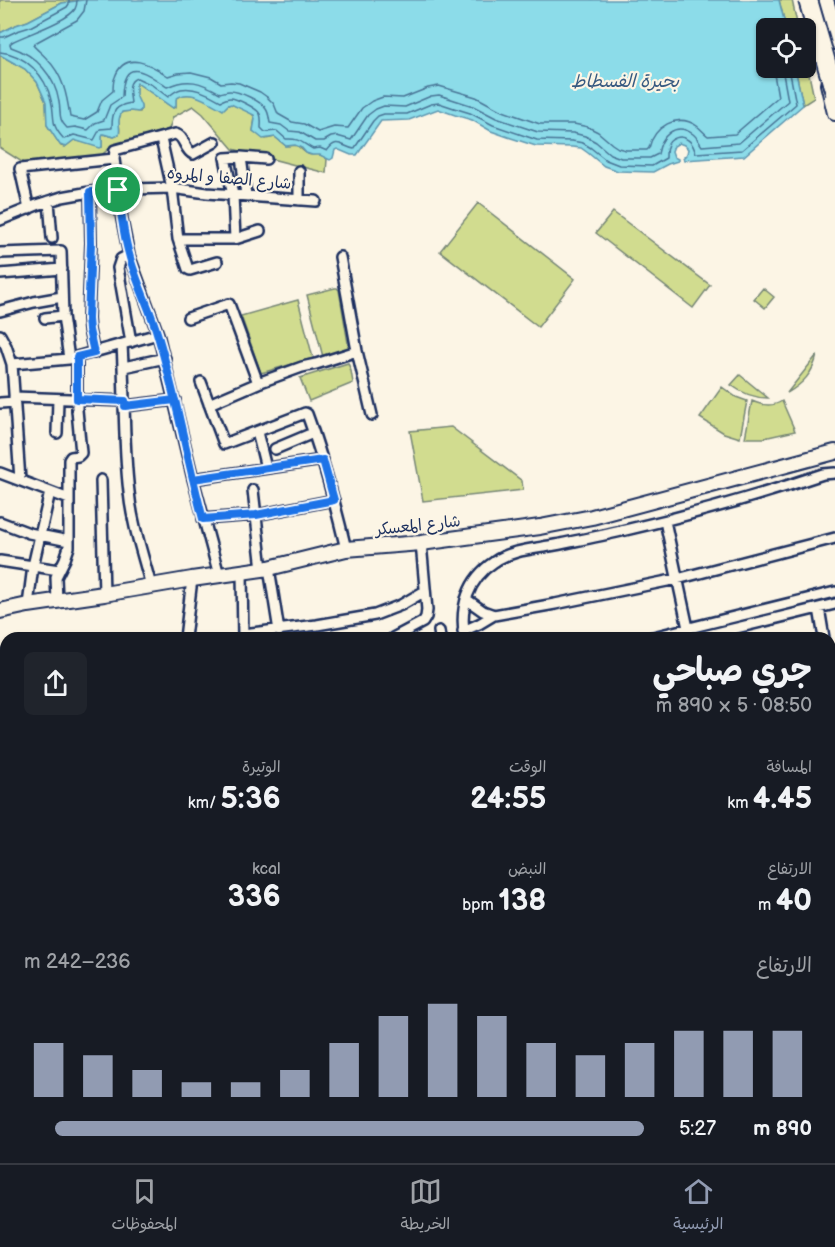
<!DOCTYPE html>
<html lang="ar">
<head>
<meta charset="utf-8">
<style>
  body { margin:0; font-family:"Balsamiq Sans","Playpen Sans Arabic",sans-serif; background:#20242c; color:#f1f3f6; direction:rtl; height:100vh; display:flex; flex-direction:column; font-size:22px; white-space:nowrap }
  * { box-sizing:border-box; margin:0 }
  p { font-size:20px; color:#9ea1a6 }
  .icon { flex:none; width:33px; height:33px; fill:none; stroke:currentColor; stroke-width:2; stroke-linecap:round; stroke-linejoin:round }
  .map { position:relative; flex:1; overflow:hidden; direction:ltr }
  .details { position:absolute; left:0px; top:632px; width:836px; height:532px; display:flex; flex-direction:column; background:#171b24; border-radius:18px 18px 0 0; box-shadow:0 2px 4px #0004; direction:rtl }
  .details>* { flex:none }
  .buttons { position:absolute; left:756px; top:18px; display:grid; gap:12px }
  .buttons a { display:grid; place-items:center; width:60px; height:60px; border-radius:9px; background:#171b24; box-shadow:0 2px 4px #0004; font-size:30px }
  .pin { position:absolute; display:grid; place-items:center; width:51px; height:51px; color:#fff; margin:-26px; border:3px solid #fff; border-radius:50%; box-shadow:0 2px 6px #0007 }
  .round { display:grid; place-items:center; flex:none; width:63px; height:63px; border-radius:9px; background:#20242c }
  .headline { display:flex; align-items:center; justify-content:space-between; height:102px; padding:0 24px }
  h1 { font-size:33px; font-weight:700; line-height:45px }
  .stats { display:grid; grid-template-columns:repeat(3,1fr); gap:9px; height:102px; padding:6px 24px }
  .stats div { display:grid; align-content:center }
  .stats b { font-size:30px; font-weight:700 }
  .stats small { font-size:16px; font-weight:400 }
  .stats p { font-size:16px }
  .chart { height:168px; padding:12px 24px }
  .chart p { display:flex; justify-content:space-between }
  .chart svg { width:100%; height:108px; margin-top:6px; stroke:#919bb2; stroke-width:6 }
  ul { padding:0 24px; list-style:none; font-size:20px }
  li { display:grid; grid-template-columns:96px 72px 1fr; align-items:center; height:45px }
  li i { height:15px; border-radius:8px; background:#919bb2 }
  .menu { display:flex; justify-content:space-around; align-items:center; height:84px; border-top:2px solid #363941; background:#171b24; font-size:16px; color:#9ea1a6 }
  .menu a { display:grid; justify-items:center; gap:3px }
  .menu .current { color:#919bb2 }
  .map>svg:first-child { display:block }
</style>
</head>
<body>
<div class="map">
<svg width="835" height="1163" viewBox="0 0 835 1163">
  <rect width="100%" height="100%" fill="#fcf5e5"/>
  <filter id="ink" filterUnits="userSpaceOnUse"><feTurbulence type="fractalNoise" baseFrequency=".0167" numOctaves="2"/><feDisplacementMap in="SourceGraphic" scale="12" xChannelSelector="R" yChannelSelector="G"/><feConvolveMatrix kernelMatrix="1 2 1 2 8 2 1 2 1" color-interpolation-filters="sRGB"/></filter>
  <g filter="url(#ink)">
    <path fill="#d1dc8f" stroke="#768676" stroke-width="1.5" d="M0,0H83L62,3L28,21L16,25L0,33Z
      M779,0H792L798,28H786Z
      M0,55L25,69L37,82L46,102L47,125L61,146L65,147L74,140L102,147V136L103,134L114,137L119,135C122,126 115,123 122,112L131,111L140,112C143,105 138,103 136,97C135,93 136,89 136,85L137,83L173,108L176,107V99C189,87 211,102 223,109L228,105L231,104L250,112L255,117L253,131L266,139L275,137L286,146C302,144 296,147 308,154C313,156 313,154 318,154C321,155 325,157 327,159L326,173L233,149L203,114L193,106L173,117L169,129L111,147L98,158L25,164L0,148Z
      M806,60L814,98L803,105L795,68H806Z
      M478,203L575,279L538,327L440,251Z
      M613,212L710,285L693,308L596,233Z
      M335,288H337L339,290L349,349L323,357L307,295Z
      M763,288L774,297L765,308L754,299Z
      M298,300L313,358L261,373L241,316Z
      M817,355C813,373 803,384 787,393Z
      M348,363L351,371L353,383L309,401L300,378Z
      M740,375L768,398C754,398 743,394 731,385Z
      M722,387L736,397L747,401L740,438L724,433L700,418Z
      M752,401C761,405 773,407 782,401L795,431L764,438H745Z
      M451,427L522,481L523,490L423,501L410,431Z"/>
    <path fill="#8cdce9" stroke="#5f97b1" stroke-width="1.5" d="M83,0H779L786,28H766V68H795L803,105L744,156L684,160L683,158L687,154L688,149L684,145L679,143L674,146L672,151L674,157L678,159V161L668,164L653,172L618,171L604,166L588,153L581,148L572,147L536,146L508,137L491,131L472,120L455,115L438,109L409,120L381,121L357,155H351L337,149L335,150L333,158L330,160L320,155H312L306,153L302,148L295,145L286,146L275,137L263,139L253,131L255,119L254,115L231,104L228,105L223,110C210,103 189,87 176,99V106L173,108L137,83L136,85V95L141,106V110L138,112L131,111L122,112C116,122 121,125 119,135L114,137L103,134L102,136V147L100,148L74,140L65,147L60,145L47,125L46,102L37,82L25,69L0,55V33L16,25L28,21L62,3Z"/>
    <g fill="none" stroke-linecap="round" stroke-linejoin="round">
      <path stroke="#487496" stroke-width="1.5" d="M77,0C77,4 77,5 75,9C68,21 25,35 12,42L10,44L11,47C36,55 55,76 59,102C61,113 58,120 67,128L75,127L88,130L95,123L104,120L110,105L122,97C123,55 145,72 167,87C188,77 201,82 220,93C224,92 227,91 230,91C239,91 261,101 266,109C269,113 269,119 270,123L281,125L289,131L300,132L315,141H324L331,137L337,136L351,140L368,115L376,109L384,106L405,107L431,96L439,95L473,106L496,118L538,132L573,133L585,136L596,142L610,154L621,158H650L658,154C661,136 675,121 693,134C697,137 699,142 702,146L739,143L788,101L782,68
        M86,0L84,11L77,20L35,43L33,45C37,50 43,54 47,59C63,75 67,95 70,117L84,120L97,112L102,100L113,91C113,86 113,81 115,77C125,49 152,65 168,76L178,73L191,72L211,77L221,83L231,82L239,83L260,92L267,97L274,104L278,114L292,122L304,124L318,132L334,127L348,128L362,108L372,101L383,97L403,98L428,88L439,86L476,97L500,110L540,124H574L588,127L598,132L612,144L618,148L626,150H647L649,148C654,127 677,112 697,126C701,129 704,133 708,136L735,134L778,97L773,68
        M0,37H4L17,31L30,27L67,7L69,4V0
        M0,52C25,54 46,76 51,100C56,118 49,123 64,139L74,135L94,140L100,129L112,128C112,121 112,109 121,106C124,104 128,104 131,103C130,94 126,81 137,78L152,85L168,97C172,94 176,90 181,89C195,86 210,95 221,101C223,100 227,98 230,98C236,98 257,108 260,114C262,118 261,124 261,128L265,132L277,131L286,139C300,138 302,143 313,149L320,148L327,151C337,137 341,146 354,149L373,121L378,116L384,114H407L431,104L439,103L457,109L470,113L493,125L537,140L572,141L583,143L591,148L606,160L619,165L652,166L666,158C666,155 666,150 667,147C669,138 681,134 688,140C693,143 694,149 696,153L742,150L796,104L789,68"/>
      <defs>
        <path id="street" d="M161,139L172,188L178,239L188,269L190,270L217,262
          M215,142L193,154C184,150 185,136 175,134L115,150L114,159L122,220L129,255L158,334L193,479L219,575
          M241,157L246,195
          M90,192L91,243L88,319L89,330L94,353
          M299,200V171
          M49,201L52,238
          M29,209L20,169L114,159
          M0,220L37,205L62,197L90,192L132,189L172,188L207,193L316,201
          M178,239H235L260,231
          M235,239L233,195L225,158L241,157L266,159
          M0,253L61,251L63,316L69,359
          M129,255L121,259L118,268L131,342
          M340,257L357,351L372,415
          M0,274L62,269
          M0,311L34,302L62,297
          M45,318L63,316
          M188,318L229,304L258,383
          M0,335L6,346L12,364L20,480
          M122,345C125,394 123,443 129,492C132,524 143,555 151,586
          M12,364L69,359L158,334
          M124,367L165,358
          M201,382L224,444L305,413L307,414C323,458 335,503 346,549
          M14,397L125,401
          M0,403L15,402
          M209,404L258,383L302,367L316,364L357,351
          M125,406L175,400
          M257,432L266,468
          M57,433L58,399
          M275,449L313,433
          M0,473L69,499
          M193,479L323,460
          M101,480L104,594
          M253,490L262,569
          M203,519L256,515L334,500
          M665,521L688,628
          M0,522L29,533L69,541
          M0,561L59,570
          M269,568L279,631
          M242,572L243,638
          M466,599L483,611L494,615
          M57,601L56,577L65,559L69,547V460L71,457L78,456L81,453L77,410V357
          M28,605L33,566L50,492
          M819,608L824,638
          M439,631L440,638
          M463,631L479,624L494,615L555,604L677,579L835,538
          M243,634L317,625L375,615L401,605L425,591
          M185,638L192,579
          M393,638L423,622L426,617L427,610L421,543
          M465,638C459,608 468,579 494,562C511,550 534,549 555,545C575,541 596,537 617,532C687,516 755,497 823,474L835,473
          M649,638L835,592
          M695,638L835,604
          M0,668L6,653
          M830,669L835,702
          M0,700L6,702
          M830,720L835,719
          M0,737L6,740
          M0,776L6,779
          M0,805L6,792
          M0,817L6,820
          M830,869L835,868
          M0,876L6,864
          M0,889L6,891
          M830,895L835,894
          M830,913H835
          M0,931L6,933
          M830,938H835
          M0,977L6,979
          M830,985L835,984
          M830,1050H835
          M0,1073L6,1075
          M0,1098L6,1100
          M0,1122L6,1126
          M0,1135L6,1138
          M830,1146L835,1145
          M0,1153L6,1156
          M121,1158L137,1163
          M193,1158L194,1163
          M253,1158V1163
          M308,1158L325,1163
          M657,1158V1160
          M741,1158V1163
          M14,1163L16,1158
          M51,1163L53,1158
          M90,1163L92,1158
          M109,1163L110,1158
          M150,1163L151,1158
          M777,1163V1158"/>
        <path id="secondary" d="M828,84L835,113
          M0,611L28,605L104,594L192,579L269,568L346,549L421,543L540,527L592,517L835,452"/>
        <path id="highway" d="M824,0L835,40
          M0,1016L6,1017
          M0,1042L6,1043
          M433,1158L451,1163
          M526,1158L544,1163"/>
      </defs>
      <use href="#street" stroke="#1b2f5e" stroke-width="14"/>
      <use href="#secondary" stroke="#1b2f5e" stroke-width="18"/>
      <use href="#highway" stroke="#1b2f5e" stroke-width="22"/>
      <use href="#street" stroke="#fcf5e5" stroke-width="9"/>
      <use href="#secondary" stroke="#fcf5e5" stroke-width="14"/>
      <use href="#highway" stroke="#fcf5e5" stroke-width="18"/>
      <defs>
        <path id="highway-bridge" d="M808,0L835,93"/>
      </defs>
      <use href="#highway-bridge" stroke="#1b2f5e" stroke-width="22" stroke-linecap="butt"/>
      <use href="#highway-bridge" stroke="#fcf5e5" stroke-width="18"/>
    </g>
  </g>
  <g fill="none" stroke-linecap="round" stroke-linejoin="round" filter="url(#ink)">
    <defs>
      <path id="route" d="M118,190L90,192L91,243L88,319L89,330L94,353L77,357V399L125,401V406L175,400L193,479L323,460L334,500L256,515L203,519C187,459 176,396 158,336C150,308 136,282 129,254C123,233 121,211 118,190"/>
    </defs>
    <use href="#route" stroke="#fff" stroke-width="12"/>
    <use href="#route" stroke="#1a73e8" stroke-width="8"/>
  </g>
  <g text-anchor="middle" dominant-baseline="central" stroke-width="4.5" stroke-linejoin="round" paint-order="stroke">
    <g font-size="16" fill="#1b2f5e" stroke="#fcf5e5">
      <text transform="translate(229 179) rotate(5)">شارع الصفا و المروه</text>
      <text transform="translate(418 526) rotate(-6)">شارع المعسكر</text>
    </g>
    <g font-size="18" font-style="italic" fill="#375a81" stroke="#fcf5e5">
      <text x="625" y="81">بحيرة الفسطاط</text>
    </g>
  </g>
</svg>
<div class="buttons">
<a><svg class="icon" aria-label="locate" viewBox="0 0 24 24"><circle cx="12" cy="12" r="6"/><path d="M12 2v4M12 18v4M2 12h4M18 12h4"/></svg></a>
</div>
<div class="pin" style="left:118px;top:190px;background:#1e9e55"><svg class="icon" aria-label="arrive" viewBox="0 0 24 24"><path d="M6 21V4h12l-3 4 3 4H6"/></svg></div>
<section class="details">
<div class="headline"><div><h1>جري صباحي</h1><p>08:50 · 5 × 890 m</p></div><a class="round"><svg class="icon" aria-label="share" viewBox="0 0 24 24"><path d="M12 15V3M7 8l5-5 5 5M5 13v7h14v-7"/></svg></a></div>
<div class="stats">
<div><p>المسافة</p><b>4.45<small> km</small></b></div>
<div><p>الوقت</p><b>24:55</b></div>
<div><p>الوتيرة</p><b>5:36<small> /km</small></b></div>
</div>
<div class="stats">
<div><p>الارتفاع</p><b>40<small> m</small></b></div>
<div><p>النبض</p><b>138<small> bpm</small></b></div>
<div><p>kcal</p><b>336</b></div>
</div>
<div class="chart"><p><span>الارتفاع</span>236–242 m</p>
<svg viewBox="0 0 160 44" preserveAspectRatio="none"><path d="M5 44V22M15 44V27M25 44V33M35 44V38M45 44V38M55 44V33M65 44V22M75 44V11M85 44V6M95 44V11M105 44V22M115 44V27M125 44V22M135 44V17M145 44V17M155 44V17"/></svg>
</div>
<ul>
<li><b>890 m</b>5:27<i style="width:95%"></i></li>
</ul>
</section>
</div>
<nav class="menu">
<a class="current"><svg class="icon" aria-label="home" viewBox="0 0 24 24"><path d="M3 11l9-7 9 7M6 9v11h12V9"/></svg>الرئيسية</a>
<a><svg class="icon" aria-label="map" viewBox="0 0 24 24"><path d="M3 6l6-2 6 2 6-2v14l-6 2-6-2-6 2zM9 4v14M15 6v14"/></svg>الخريطة</a>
<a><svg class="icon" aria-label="saved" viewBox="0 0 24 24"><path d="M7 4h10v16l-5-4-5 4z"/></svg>المحفوظات</a>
</nav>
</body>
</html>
